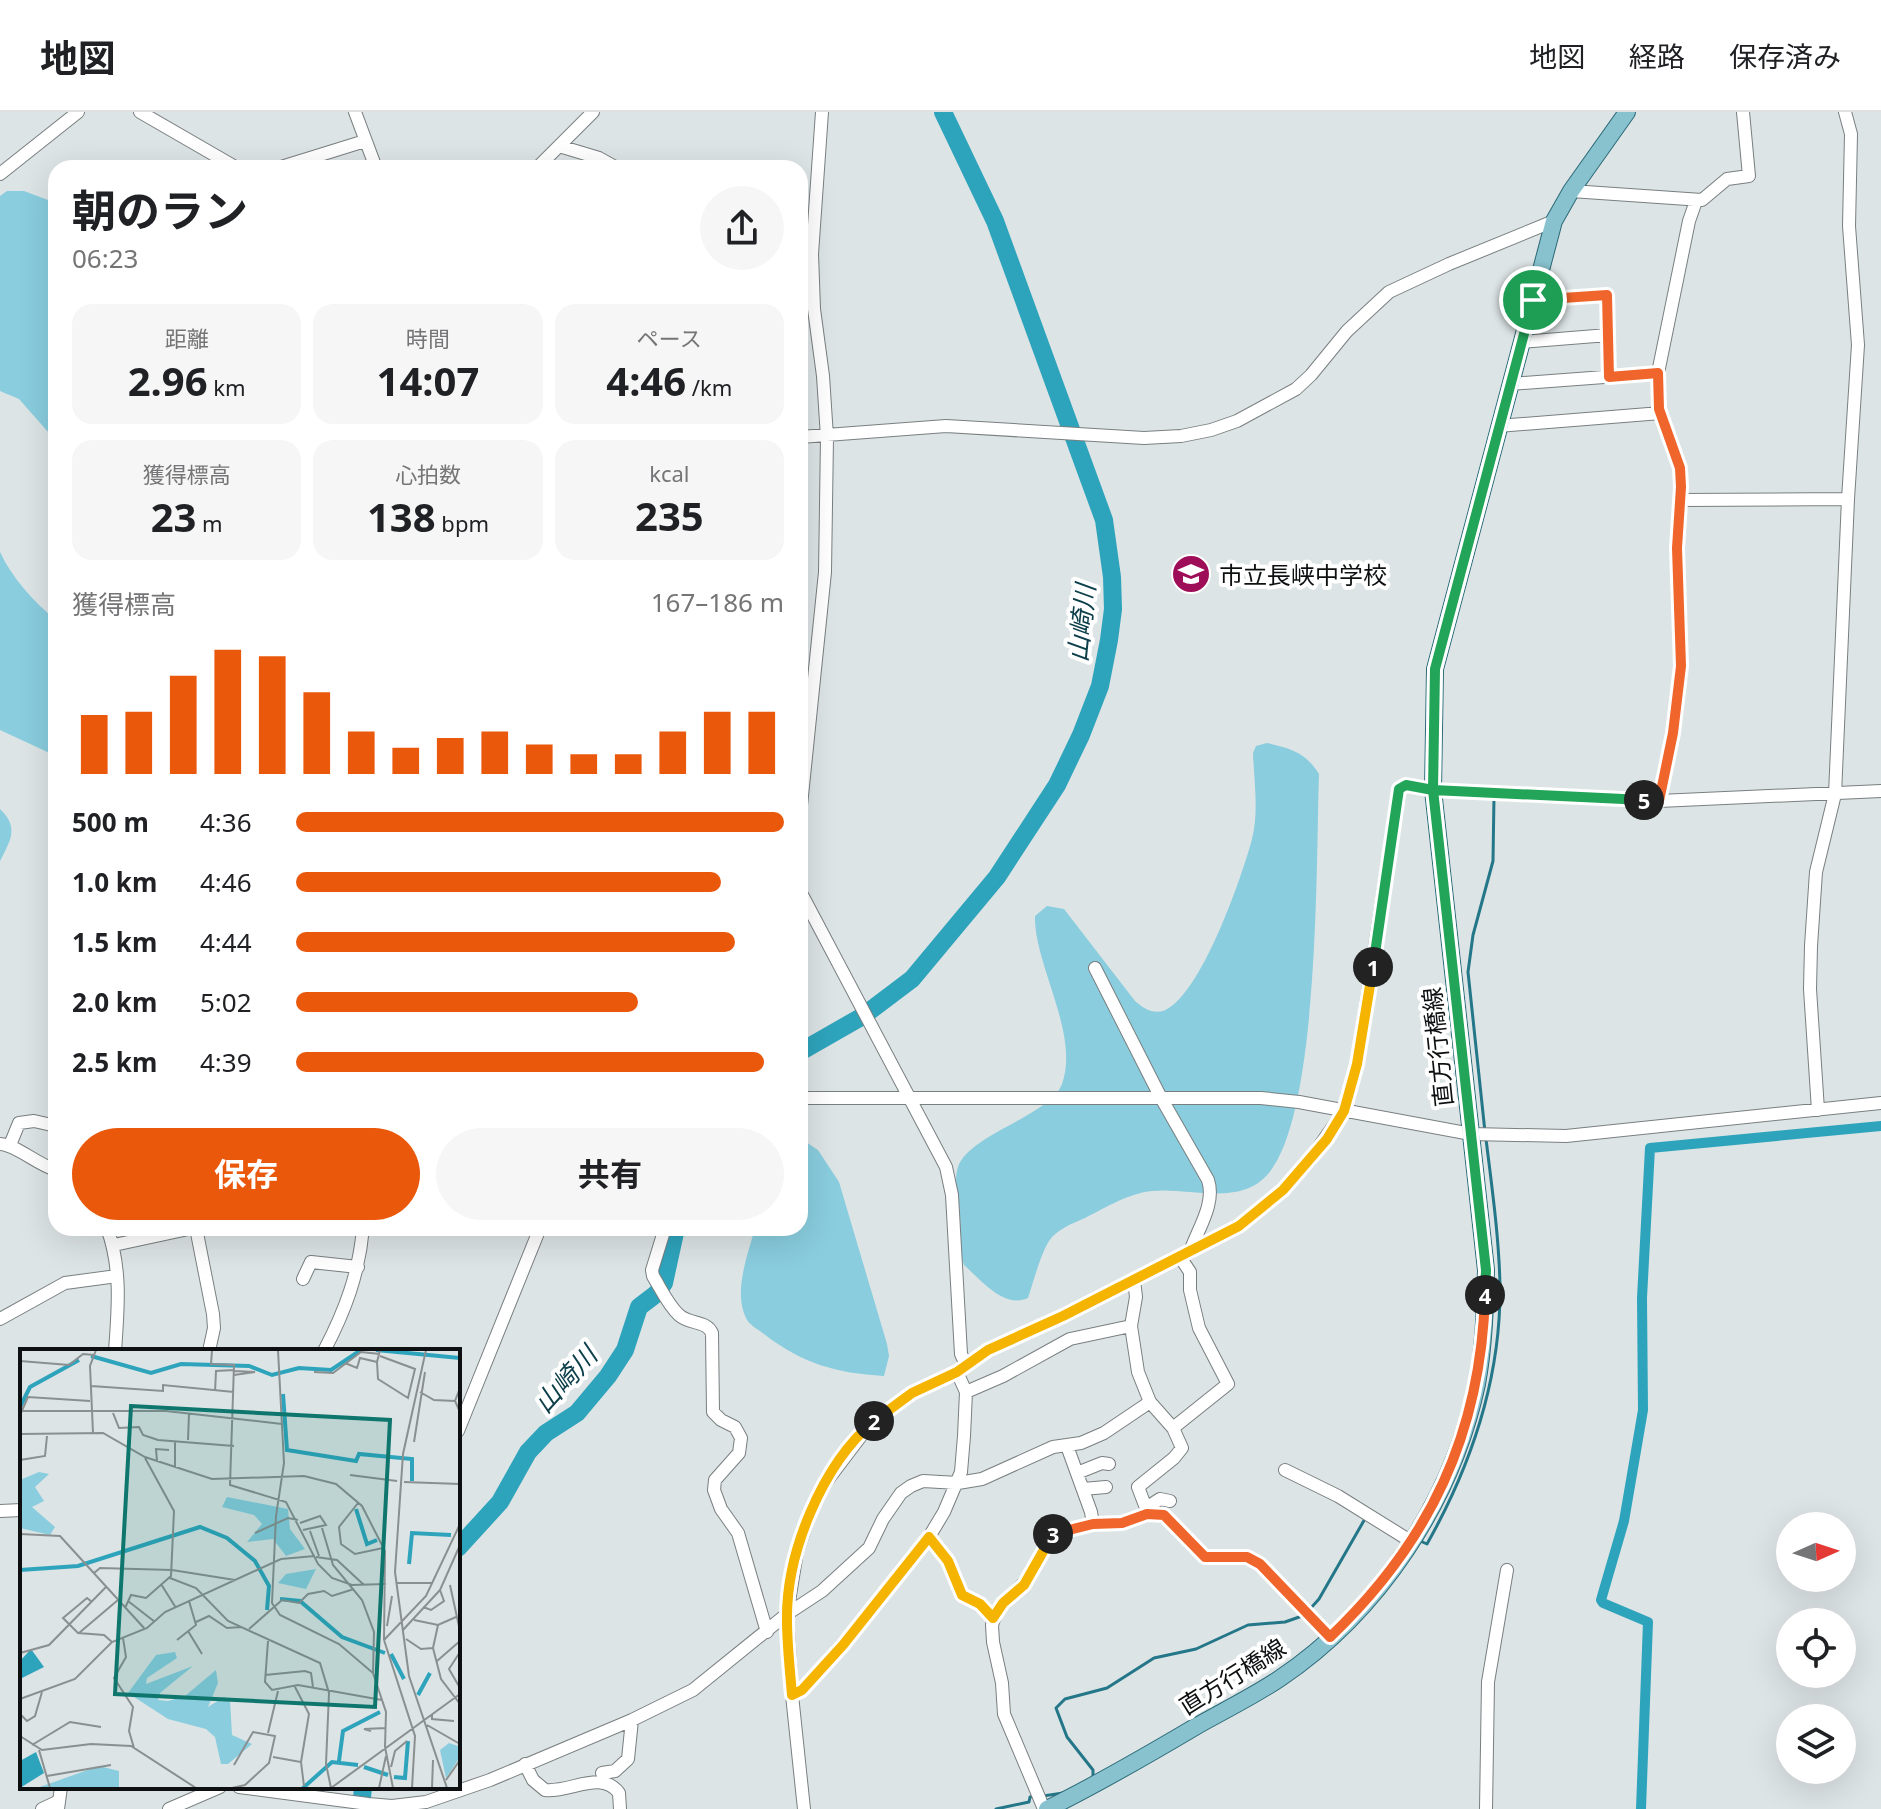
<!DOCTYPE html>
<html lang="ja">
<head>
<meta charset="utf-8">
<style>
  body { margin:0; font-family:"Noto Sans","Noto Sans JP",sans-serif; background:#f6f6f6; color:#202124; height:100vh; display:flex; flex-direction:column; font-size:30px; white-space:nowrap }
  * { box-sizing:border-box; margin:0 }
  p { font-size:26px; color:#757577 }
  .icon { flex:none; width:44px; height:44px; fill:none; stroke:currentColor; stroke-width:2; stroke-linecap:round; stroke-linejoin:round }
  .map { position:relative; flex:1; overflow:hidden }
  .side { position:absolute; left:48px; top:48px; width:760px; height:1076px; display:flex; flex-direction:column; background:#fff; border-radius:24px; box-shadow:0 8px 32px #0002 }
  .side>* { flex:none }
  .needle { width:52px; rotate:87deg }
  .fabs { position:absolute; left:1776px; top:1400px; display:grid; gap:16px }
  .fabs a { display:grid; place-items:center; width:80px; height:80px; border-radius:50%; background:#fff; box-shadow:0 8px 32px #0002; font-size:40px }
  .pin { position:absolute; display:grid; place-items:center; width:68px; height:68px; color:#fff; margin:-34px; border:4px solid #fff; border-radius:50%; box-shadow:0 2px 8px #0007 }
  .km { position:absolute; width:40px; height:40px; margin:-20px; border-radius:50%; background:#222; color:#fff; font-size:22px; line-height:40px; text-align:center }
  .round { display:grid; place-items:center; flex:none; width:84px; height:84px; border-radius:42px; background:#f6f6f6 }
  .overview { display:flex; align-items:center; justify-content:space-between; height:136px; padding:0 24px }
  h1 { font-size:44px; font-weight:700; line-height:60px }
  .metrics { display:grid; grid-template-columns:repeat(3,1fr); gap:12px; height:136px; padding:8px 24px }
  .metrics div { display:grid; align-content:center; border-radius:20px; background:#f6f6f6; text-align:center }
  .metrics b { font-size:40px; font-weight:700 }
  .metrics small { font-size:22px; font-weight:400 }
  .metrics p { font-size:22px }
  .chart { height:224px; padding:16px 24px }
  .chart p { display:flex; justify-content:space-between }
  .chart svg { width:100%; height:144px; margin-top:8px; stroke:#ea580c; stroke-width:6 }
  .cta { display:flex; gap:16px; margin-top:auto; padding:16px 24px }
  .cta a { flex:1; height:92px; border-radius:48px; background:#ea580c; color:#fff; font-size:32px; font-weight:700; line-height:92px; text-align:center }
  .cta a+a { background:#f6f6f6; color:#202124 }
  ul { padding:0 24px; list-style:none; font-size:26px }
  li { display:grid; grid-template-columns:128px 96px 1fr; align-items:center; height:60px }
  li i { height:20px; border-radius:10px; background:#ea580c }
  header { display:flex; align-items:center; gap:48px; box-sizing:border-box; height:112px; padding:0 40px; background:#fff; border-bottom:2px solid #e0e0e0 }
  header strong { font-size:38px }
  nav { display:flex; gap:44px; margin-inline-start:auto; font-size:28px }
  .map>svg:first-child { display:block }
</style>
</head>
<body>
<header>
<strong>地図</strong>
<nav><a>地図</a><a>経路</a><a>保存済み</a></nav>
</header>
<div class="map">
<svg width="1881" height="1697" viewBox="0 0 1881 1697">
  <rect width="100%" height="100%" fill="#dde4e5"/>
  <path fill="#89cdde" d="M7,79H24L56,91V329L19,287L0,279V84Z
    M0,440C12,466 34,490 56,508V644L0,618Z
    M1267,631C1292,637 1305,640 1319,662C1316,747 1320,1002 1268,1062C1240,1095 1189,1075 1152,1079C1129,1081 1105,1096 1085,1106C1073,1111 1056,1118 1049,1129C1041,1141 1033,1171 1028,1186C1004,1197 981,1168 964,1153C958,1136 961,1120 960,1104C959,1087 953,1071 958,1055C968,1023 1051,1003 1062,972C1080,922 1034,853 1035,804L1047,794L1064,797L1135,889C1143,896 1152,902 1163,899C1200,886 1242,765 1252,727C1259,701 1254,668 1253,641L1256,634Z
    M0,697C19,715 11,728 0,749Z
    M800,1026L818,1038L839,1070L887,1232L889,1244L884,1264C836,1261 803,1252 764,1222C759,1218 749,1213 746,1206C733,1180 748,1142 755,1116H800Z"/>
  <g fill="none" stroke-linecap="round" stroke-linejoin="round">
    <path stroke="#247788" stroke-width="3" d="M1485,1020L1468,860L1473,823L1493,749L1494,684
      M1418,1428L1427,1432C1472,1352 1501,1267 1500,1174C1499,1125 1492,1076 1486,1027
      M1310,1497L1319,1487L1366,1405
      M1093,1666V1658L1067,1625L1056,1596L1065,1587L1107,1576L1154,1546L1196,1537L1248,1513L1285,1510L1305,1503
      M1043,1684L1063,1681
      M996,1697L1029,1690L1030,1685L1036,1684"/>
    <path stroke="#2ea4bc" stroke-width="10" d="M1641,1697L1648,1510L1603,1491L1601,1488L1624,1409L1643,1298L1642,1186L1650,1036L1881,1014"/>
    <path stroke="#2ea4bc" stroke-width="18" d="M800,940L863,904L912,867L997,765L1057,673L1081,623L1100,574L1109,528L1113,497L1112,465L1104,408L995,109L943,0
      M458,1436L500,1390L528,1340L546,1321L577,1301L608,1264L625,1238L639,1195L656,1182L664,1171L676,1116
      M361,1697L363,1675"/>
    <defs>
      <path id="minor" d="M140,0L237,56
        M355,0L376,56
        M559,34L599,46L617,56
        M278,56L365,29
        M537,56L593,0
        M0,62L78,0
        M1571,79L1702,88L1727,67L1749,64L1743,0
        M1533,188L1607,183L1609,265
        M1521,230L1608,223
        M1510,272L1658,261
        M1498,314L1661,301
        M800,325L946,314L1144,326L1181,324L1211,318L1237,309L1296,277L1311,263L1347,219L1389,180L1449,152L1554,109
        M1680,388L1848,387
        M1659,689L1673,621L1681,554L1677,436L1681,375L1680,356L1659,297L1658,261L1689,109L1696,89
        M800,703L825,460L827,325L823,264L814,197L812,142L822,0
        M800,779L946,1055L952,1083L961,1242L966,1253
        M1095,856L1160,984L1208,1068C1216,1092 1197,1118 1190,1140
        M800,986H1261L1299,990L1471,1022L1566,1024L1881,991
        M1818,998L1810,877L1811,834L1816,760L1835,682L1848,387L1858,233L1849,114L1851,22L1845,0
        M0,1032C17,1033 36,1052 56,1058
        M10,1033L19,1011L34,1009L56,1014
        M107,1116C122,1156 118,1198 115,1239
        M196,1116L213,1202L214,1216L209,1239
        M665,1116L652,1158L653,1164C661,1177 668,1193 679,1203C690,1213 706,1208 712,1221L713,1300L721,1308L735,1315L741,1326L739,1341L715,1368L714,1378L721,1397L738,1421L767,1520
        M114,1133L193,1116
        M303,1167L311,1150L358,1155
        M1134,1168L1136,1185L1131,1214L1138,1260L1150,1290L1173,1316L1228,1272L1199,1216L1190,1178V1160L1180,1145
        M0,1207L65,1171L117,1164
        M324,1239C345,1199 359,1162 363,1116
        M966,1280L1003,1264L1070,1227L1131,1214
        M458,1319L540,1116
        M1067,1334L1091,1400L1093,1412
        M1285,1358L1338,1384L1412,1430
        M1077,1361L1102,1351L1109,1352
        M1083,1377L1106,1375
        M1146,1396L1160,1387L1170,1389
        M0,1399L22,1398
        M1145,1403L1146,1396L1138,1375L1174,1346L1182,1336L1173,1316
        M929,1425L948,1449L962,1483L980,1492L993,1506
        M792,1583L802,1578L855,1518L929,1425L944,1400L961,1360L964,1324L966,1280L957,1260
        M525,1652L533,1668L545,1678C570,1681 601,1657 619,1681L620,1697
        M602,1661L615,1659L628,1647L632,1608
        M239,1675L368,1692L392,1694L426,1690L490,1668L632,1608L693,1578L787,1502L822,1479L869,1436L883,1407L901,1381L911,1374L923,1369L958,1371L982,1367L1053,1335L1081,1331L1104,1321L1150,1290
        M42,1697L59,1689
        M58,1697L61,1675
        M169,1697L220,1675
        M804,1697L792,1583L787,1502L797,1440L812,1396L826,1370L870,1312L912,1281L957,1260L988,1238L1063,1204L1239,1114L1283,1078L1309,1049L1344,999L1357,952L1399,677L1406,673L1433,678L1659,689L1881,679
        M1044,1697L1004,1602L1002,1571L993,1530L992,1513L997,1498L1028,1467L1052,1422L1093,1412L1122,1411L1147,1402L1164,1403L1205,1445H1247L1260,1452L1330,1525
        M1486,1697L1488,1570L1507,1458"/>
      <path id="major" d="M1047,1697C1098,1672 1146,1644 1195,1615C1223,1599 1252,1585 1279,1567C1379,1500 1452,1389 1477,1272C1484,1234 1485,1196 1486,1158L1433,678L1435,557L1554,109L1571,79L1627,0"/>
    </defs>
    <use href="#minor" stroke="#797f80" stroke-width="14"/>
    <use href="#major" stroke="#2a6977" stroke-width="18"/>
    <use href="#minor" stroke="#fff" stroke-width="12"/>
    <use href="#major" stroke="#88c2cf" stroke-width="16"/>
  </g>
  <g fill="none" stroke-linecap="round" stroke-linejoin="round">
    <defs>
      <path id="split-1" d="M1373,855L1399,677L1406,673L1433,678L1435,557L1533,188"/>
      <path id="split-2" d="M874,1309L912,1281L957,1260L988,1238L1063,1204L1239,1114L1283,1078L1327,1027L1344,999L1357,952L1373,855"/>
      <path id="split-3" d="M874,1309C822,1353 786,1441 787,1508C787,1533 790,1558 792,1583L802,1578L843,1533L929,1425L948,1449L962,1483L980,1492L993,1506L1003,1491L1024,1473L1053,1422"/>
      <path id="split-4" d="M1053,1422L1093,1412L1122,1411L1147,1402L1164,1403L1205,1445H1247L1260,1452L1330,1525C1430,1430 1481,1321 1485,1183"/>
      <path id="split-5" d="M1485,1183L1486,1158L1433,678L1644,688"/>
      <path id="split-6" d="M1533,188L1607,183L1609,265L1658,261L1659,297L1680,356L1681,375L1677,436L1681,554L1673,621L1659,689L1644,688"/>
    </defs>
    <use href="#split-1" stroke="#fff" stroke-width="16"/>
    <use href="#split-2" stroke="#fff" stroke-width="16"/>
    <use href="#split-3" stroke="#fff" stroke-width="16"/>
    <use href="#split-4" stroke="#fff" stroke-width="16"/>
    <use href="#split-5" stroke="#fff" stroke-width="16"/>
    <use href="#split-6" stroke="#fff" stroke-width="16"/>
    <use href="#split-1" stroke="#22a559" stroke-width="10"/>
    <use href="#split-2" stroke="#f5b400" stroke-width="10"/>
    <use href="#split-3" stroke="#f5b400" stroke-width="10"/>
    <use href="#split-4" stroke="#f0652b" stroke-width="10"/>
    <use href="#split-5" stroke="#22a559" stroke-width="10"/>
    <use href="#split-6" stroke="#f0652b" stroke-width="10"/>
  </g>
  <defs>
    <symbol id="school-disc" viewBox="-11 -11 22 22"><circle r="9.5" fill="#9e0d57" stroke="#fff"/><path d="M0-5L7-2L0 1L-7-2ZM-4 1L0 2.5L4 1V4Q0 6-4 4Z" fill="#fff"/></symbol>
  </defs>
  <g fill-rule="evenodd">
    <use href="#school-disc" x="1169" y="440" width="44" height="44"/>
  </g>
  <g text-anchor="middle" dominant-baseline="central" stroke-width="8" stroke-linejoin="round" paint-order="stroke">
    <g font-size="24" fill="#0d0f10" stroke="#fff" text-anchor="start">
      <text x="1219" y="462">市立長峡中学校</text>
    </g>
    <g font-size="24" fill="#0d0f10" stroke="#fff">
      <text transform="translate(1437 935) rotate(-96)">直方行橋線</text>
      <text transform="translate(1232 1564) rotate(-32)">直方行橋線</text>
    </g>
    <g font-size="26" font-style="italic" fill="#0d404b" stroke="#fff">
      <text transform="translate(1081 511) rotate(-84)">山崎川</text>
      <text transform="translate(565 1267) rotate(-48)">山崎川</text>
    </g>
  </g>
  <g transform="translate(20 1237)">
    <rect width="440" height="440" fill="#dde4e5"/>
    <path d="M19,123L29,125L15,138L24,152L12,158L35,178L30,186L0,179V131ZM207,148L268,160L270,180L285,200L266,207L253,190L227,193L242,175L234,166L202,158ZM296,220L286,240L258,234L266,225ZM155,303L157,309L127,329L126,335L173,317L140,344L138,351L148,352L165,347L196,321L198,334L188,358L204,348L210,351L212,386L232,395L208,415H201L195,388L186,380L148,370L108,344L136,306ZM429,394L438,397L440,408L426,429L420,401ZM79,417L99,422V439H17Z" fill="#89cdde"/>
    <path d="M11,300L24,318L0,330V312ZM16,403L24,424L0,439V412Z" fill="#2ea4bc"/>
    <path fill="none" stroke="#2ea4bc" stroke-width="4" d="M356,1L440,9M71,7L131,24L161,15L229,17L252,26L279,19L311,21L341,1M263,45L267,101L336,112L339,105L392,110V132M0,58L10,38L59,11M336,160L347,195L357,191M389,215L392,184L431,186M0,221L58,217L180,178L207,189L235,212L249,237L247,261M260,250L280,252L322,288L365,304M371,305L384,330M398,346L410,324M319,412L323,382L360,363M344,418L368,426M374,428L385,429L388,392M283,439L312,413L338,416"/>
    <path fill="none" stroke="#8a8f90" stroke-width="2" d="M192,1L191,15L214,16L210,136L266,153L298,215L312,229L332,236L366,235M258,1L264,114L256,167L252,254L260,266L319,295L353,324L366,363L365,398M406,1L383,105L375,223L389,327L427,439M0,12L49,16L63,5L74,6M357,13L358,30L388,49L395,20L360,7M325,14L337,19L340,9L357,13L360,1M214,22L235,23L214,26M294,23L313,24L341,3L360,5M71,37L143,42V36L214,43M440,39L435,52L440,63M195,43L196,22L214,21M400,43L414,51L435,52M2,62H146L262,75M93,64L99,79L119,78L123,86L138,91L214,97M0,66L8,48L70,52M73,84L70,17L76,1M0,85L83,84L125,108L192,130L284,127L316,135L342,157L365,202L364,291M168,91L169,65M155,93V118M394,93L405,23M0,111L25,107L27,87M137,112L136,100L149,101M330,126L377,132M384,133L440,135M338,154L319,178L321,195L335,205L363,199M280,174L300,167L306,176L283,181M302,179L313,216L342,251L354,283L353,324M290,182L299,207M235,184L268,169L278,171M0,185L40,187L124,279M296,208L317,211L344,236M74,224L80,219L152,221L215,231M150,229L176,239L208,272L300,314L309,344L306,415L311,439M377,234H412M141,235L156,259M430,236L440,282M108,252L135,273M72,253L67,249L43,269L58,284L84,286L92,293M403,258L411,261L424,252L420,241L440,196M105,259L111,246L126,249L151,227L154,162L125,109M394,271L418,276L436,268M176,273L189,267L207,279L221,278M418,276L413,299L421,330L440,355M367,277L372,247M229,280L262,251L279,254L288,245L304,242L312,247L334,240M383,281L420,241M168,282L182,305M59,284L98,251M103,289L106,308L94,329L113,358L109,382L114,399M386,290L401,300L413,299M157,291L176,276L169,252M364,291L395,387L392,439M364,291L406,247L440,175M248,292L245,333L252,341L278,336L362,351M440,303L429,320L440,339M0,304L29,296L86,238M417,312L440,292M245,326L285,322L291,324L293,338M274,336L289,365L281,413M0,350L55,330L92,293L127,279L145,263L261,210L295,207M0,365L7,372L15,367L22,343M412,365V370L434,372M407,376L440,395M351,382L344,380L366,379M248,384L258,342M0,387L22,401L71,395L111,397L176,439M12,396L50,373L81,378M365,398L373,439M19,401L30,439M253,408L281,413L284,437M371,418L375,402L387,392M27,427L91,416M426,431L440,411M212,439L225,436L249,414L255,387L233,383L214,416M311,439L440,345M359,439L366,407M412,439L413,411"/>
    <path fill="#0f766e" fill-opacity="0.15" stroke="#0f766e" stroke-width="4" d="M111,57L370,71L355,358L95,345Z"/>
    <rect width="440" height="440" fill="none" stroke="#0d0f10" stroke-width="4"/>
  </g>
</svg>
<div class="fabs">
<a><svg class="needle" viewBox="-14 -14 28 28"><path d="M0-13l5 13h-10z" fill="#e53935"/><path d="M0 13l5-13h-10z" fill="#757577"/></svg></a>
<a><svg class="icon" aria-label="locate" viewBox="0 0 24 24"><circle cx="12" cy="12" r="6"/><path d="M12 2v4M12 18v4M2 12h4M18 12h4"/></svg></a>
<a><svg class="icon" aria-label="layers" viewBox="0 0 24 24"><path d="M12 4l9 5-9 5-9-5zM3 14l9 5 9-5"/></svg></a>
</div>
<div class="pin" style="left:1533px;top:188px;background:#1e9e55"><svg class="icon" aria-label="arrive" viewBox="0 0 24 24"><path d="M6 21V4h12l-3 4 3 4H6"/></svg></div>
<b class="km" style="left:1373px;top:855px">1</b>
<b class="km" style="left:874px;top:1309px">2</b>
<b class="km" style="left:1053px;top:1422px">3</b>
<b class="km" style="left:1485px;top:1183px">4</b>
<b class="km" style="left:1644px;top:688px">5</b>
<section class="side">
<div class="overview"><div><h1>朝のラン</h1><p>06:23</p></div><a class="round"><svg class="icon" aria-label="share" viewBox="0 0 24 24"><path d="M12 15V3M7 8l5-5 5 5M5 13v7h14v-7"/></svg></a></div>
<div class="metrics">
<div><p>距離</p><b>2.96<small> km</small></b></div>
<div><p>時間</p><b>14:07</b></div>
<div><p>ペース</p><b>4:46<small> /km</small></b></div>
</div>
<div class="metrics">
<div><p>獲得標高</p><b>23<small> m</small></b></div>
<div><p>心拍数</p><b>138<small> bpm</small></b></div>
<div><p>kcal</p><b>235</b></div>
</div>
<div class="chart"><p><span>獲得標高</span>167–186 m</p>
<svg viewBox="0 0 160 44" preserveAspectRatio="none"><path d="M5 44V26M15 44V25M25 44V14M35 44V6M45 44V8M55 44V19M65 44V31M75 44V36M85 44V33M95 44V31M105 44V35M115 44V38M125 44V38M135 44V31M145 44V25M155 44V25"/></svg>
</div>
<ul>
<li><b>500 m</b>4:36<i style="width:100%"></i></li>
<li><b>1.0 km</b>4:46<i style="width:87%"></i></li>
<li><b>1.5 km</b>4:44<i style="width:90%"></i></li>
<li><b>2.0 km</b>5:02<i style="width:70%"></i></li>
<li><b>2.5 km</b>4:39<i style="width:96%"></i></li>
</ul>
<div class="cta"><a>保存</a><a>共有</a></div>
</section>
</div>
</body>
</html>
